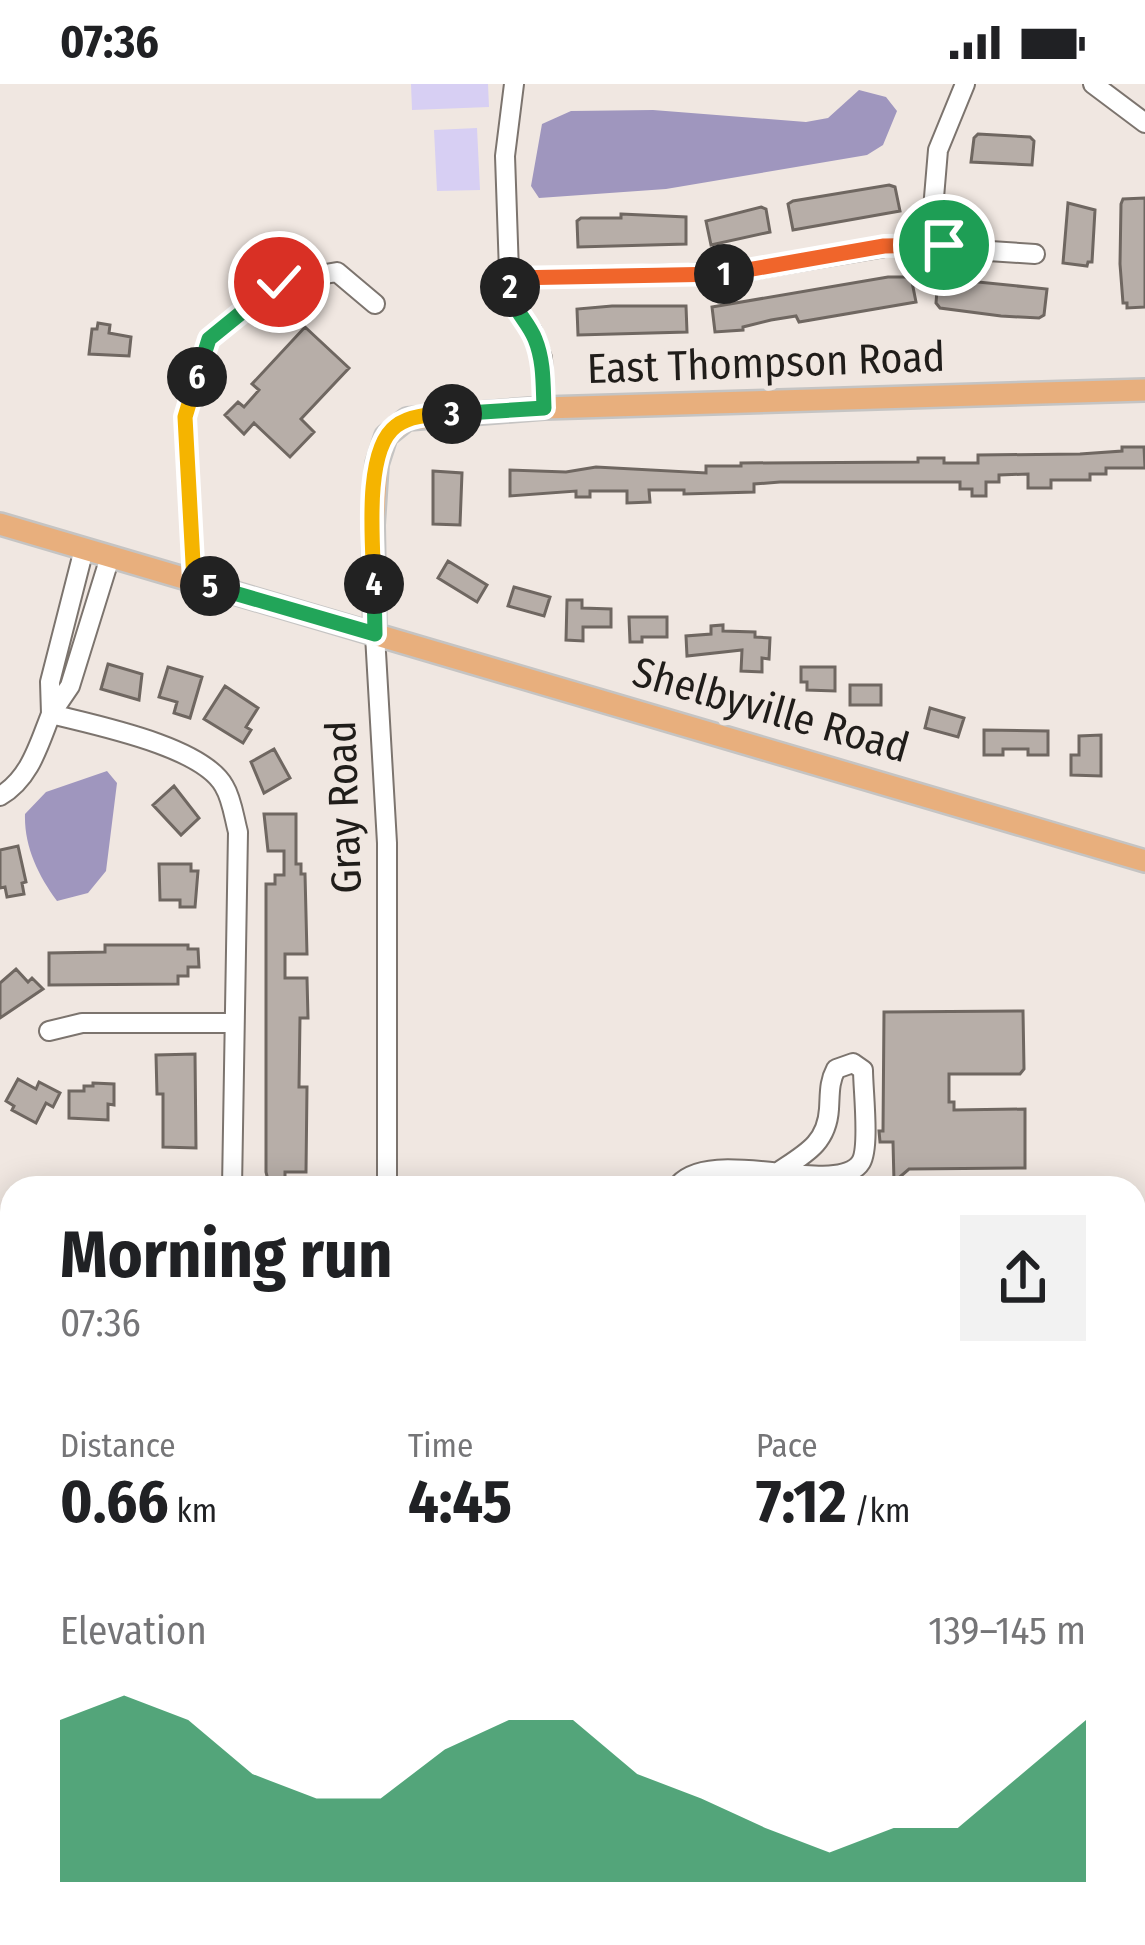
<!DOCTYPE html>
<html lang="en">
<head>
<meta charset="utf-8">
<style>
  body { margin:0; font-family:"Fira Sans Condensed",sans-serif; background:#f2f2f2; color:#202124; height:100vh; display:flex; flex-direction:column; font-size:45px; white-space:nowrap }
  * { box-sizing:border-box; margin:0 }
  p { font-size:39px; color:#757577 }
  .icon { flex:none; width:66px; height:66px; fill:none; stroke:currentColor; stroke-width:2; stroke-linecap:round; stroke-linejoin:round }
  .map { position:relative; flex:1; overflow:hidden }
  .details { position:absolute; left:0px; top:1092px; width:1146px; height:771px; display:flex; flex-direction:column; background:#fff; border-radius:36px 36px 0 0; box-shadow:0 6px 30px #0003 }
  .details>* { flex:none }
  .pin { position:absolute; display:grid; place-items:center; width:102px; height:102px; color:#fff; margin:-51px; border:6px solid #fff; border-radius:50%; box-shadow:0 3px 12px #0007 }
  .km { position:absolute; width:60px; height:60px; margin:-30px; border-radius:50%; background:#222; color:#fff; font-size:33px; line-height:60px; text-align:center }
  .round { display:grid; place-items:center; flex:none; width:126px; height:126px; border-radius:0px; background:#f2f2f2 }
  .headline { display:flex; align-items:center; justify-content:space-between; height:204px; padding:0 60px }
  h1 { font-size:66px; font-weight:700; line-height:90px }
  .figures { display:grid; grid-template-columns:repeat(3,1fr); gap:18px; height:204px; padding:12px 60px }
  .figures div { display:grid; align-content:center }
  .figures b { font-size:60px; font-weight:700 }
  .figures small { font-size:33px; font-weight:400 }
  .figures p { font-size:33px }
  .chart { height:336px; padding:24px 60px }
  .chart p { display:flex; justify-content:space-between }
  .chart svg { width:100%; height:216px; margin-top:12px; fill:#0b8043; opacity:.7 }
  .status { display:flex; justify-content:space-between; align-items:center; height:84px; padding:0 60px; background:#fff; direction:ltr }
  .status svg { height:33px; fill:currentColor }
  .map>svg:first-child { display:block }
</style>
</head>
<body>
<div class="status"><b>07:36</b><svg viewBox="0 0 49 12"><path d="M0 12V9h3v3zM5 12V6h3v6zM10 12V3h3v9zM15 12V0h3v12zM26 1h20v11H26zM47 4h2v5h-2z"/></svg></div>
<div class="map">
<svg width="1145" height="1861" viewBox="0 0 1145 1861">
  <rect width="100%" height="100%" fill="#f0e7e1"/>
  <path fill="#d7cff3" d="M411,0H488L489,23L412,26Z
    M477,44L480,106L437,107L434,46Z"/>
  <path fill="#9f96be" d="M859,6L886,13L897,27L883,61L867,71L666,105L539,114L531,102L542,40L571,27L653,26L806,38L828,34Z
    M107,687L117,699L106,787L88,809L57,817C38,791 24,762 25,730L46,708Z"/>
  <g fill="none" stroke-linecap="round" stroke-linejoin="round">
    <path stroke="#9f96be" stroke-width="4.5" d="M1134,1675H1145
      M0,1721H12"/>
  </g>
  <path fill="#b7aea8" stroke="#6f6761" stroke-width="3" d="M978,50L1030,53L1034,57L1032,81L971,78L974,54Z
    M889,101L895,103L900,127L793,146L788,120L793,117Z
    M1145,114V223L1127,224V219H1123L1120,180L1121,120L1123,115Z
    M1068,119L1095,126L1092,178H1088L1087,182L1063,179Z
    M761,123L766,125L770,148L711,161L706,137Z
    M621,130L686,133V160L578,163L577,137L581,134H621Z
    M888,193H911L916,218L799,238L796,232L771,236L743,243V246L715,248L712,223Z
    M938,194L1047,205L1044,231L1039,234L1001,232L940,224L936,219Z
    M612,222H686L687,248L578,251L577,225Z
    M98,239L110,241L109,249L131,253L129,272L89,270L92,245H97Z
    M305,243L349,284L301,335L314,348L290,373L254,339L244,350L225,331L238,318L244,323L259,306L252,300Z
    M1122,363H1144L1145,384H1106V390H1090V396H1051V404H1028V390L999,391V398H986V412H972V405H960V398H780L754,400V408L684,410V406H649L650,418L627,419V407H590V413H576V407L510,412V386L566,388L596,383L706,389V382H741V379L918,378V374H944V379H978V371L1080,370L1122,367Z
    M433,387L462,389L460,441L433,440Z
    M448,477L487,501L477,518L438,494Z
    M514,503L550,513L544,532L508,522Z
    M567,516H582V524L611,525V543H583V557L566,556Z
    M629,533H667V553H642V558H630Z
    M723,541V547L755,548V553L770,554L769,575L762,574V588L741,587L742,566L687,572L686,552L711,550V542Z
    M108,580L142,590L139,616L101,605Z
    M168,583L202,593L190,634L174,629L177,618L159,613Z
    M801,583H835V607L807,606V598H801Z
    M850,601H881V621H850Z
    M225,602L258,624L246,643L251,646L243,659L204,635Z
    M930,624L964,634L958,653L925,644Z
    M984,646L1048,647V671H1028V665H1003V671H984Z
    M1101,651V692L1071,691V671H1079V652Z
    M274,665L290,694L264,709L251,678Z
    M174,702L199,734L181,751L153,721Z
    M264,730H296V780H301V790H305L307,870H285V894H307L308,934H300L299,1003H307L306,1088H285V1096H268L266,1088V800H275V791H284V767H268Z
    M18,762L26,798L22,799L24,810L7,813L5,803L0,804V766Z
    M159,780H191V787H198L195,823H180V816H160Z
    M105,861H188V865H198L199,883H188V892H178V900L49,901V869L105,868Z
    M16,885L28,898L32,894L43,905L0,934V899Z
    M1023,927L1024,985L1020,990H949V1018H954V1026L1025,1025V1084L909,1085L894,1098L893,1058H880L879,1047H883L884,928Z
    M195,970L196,1064L163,1063V1010H157L156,971Z
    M18,995L36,1005L39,998L60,1009L53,1023L46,1019L36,1039L12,1026L14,1022L6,1017Z
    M93,999L114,1000V1021L108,1020V1036L69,1034V1007H84V1002H93Z
    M3,1392L12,1395V1442L0,1437Z"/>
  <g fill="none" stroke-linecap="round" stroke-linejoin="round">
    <defs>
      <path id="minor" d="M514,0L505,72L510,217L532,247L542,274L544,324
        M1093,0L1145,39
        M930,161L938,66L965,0
        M510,194L732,189L897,161L1035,170
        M84,465L50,598L51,630L70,602L110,473
        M194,497L185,333L209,255L279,198L337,188L375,220
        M375,551L387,759V1104
        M0,712C30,695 39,660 51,630C94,641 202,662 224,702C232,715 234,733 238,748L232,1104
        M49,947L82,939H234
        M676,1104C708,1058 838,1116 861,1078C870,1063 863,1006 863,986L853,979L836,985C829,998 830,1009 829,1025C827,1058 807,1069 781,1086
        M0,1311L12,1283
        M0,1334L12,1333
        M1134,1374H1145
        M1134,1510L1145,1509
        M0,1585H12
        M1134,1795L1145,1791
        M126,1851V1861
        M289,1851V1861
        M337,1851V1861
        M388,1851V1861
        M0,1853L74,1851
        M821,1861L829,1851"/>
      <path id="major" d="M0,440L1145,777
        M375,551L373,441L377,380L386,352L407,335L544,324L1145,306"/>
    </defs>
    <use href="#minor" stroke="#7c746e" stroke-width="22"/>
    <use href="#major" stroke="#c5c4c3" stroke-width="26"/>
    <use href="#minor" stroke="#fff" stroke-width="18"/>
    <use href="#major" stroke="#e8af7d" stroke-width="21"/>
  </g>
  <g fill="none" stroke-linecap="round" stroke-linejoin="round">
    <defs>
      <path id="split-1" d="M724,190L884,162L944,161"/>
      <path id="split-2" d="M510,203V194L724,190"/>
      <path id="split-3" d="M452,330L544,324C543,300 544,277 535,255C527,235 510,224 510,203"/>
      <path id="split-4" d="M374,500C373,462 363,366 396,342C411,330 434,331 452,330"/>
      <path id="split-5" d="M210,502L375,550L374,500"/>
      <path id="split-6" d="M197,293L185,333L194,497L210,502"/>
      <path id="split-7" d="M197,293L209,255L279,198"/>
    </defs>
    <use href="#split-1" stroke="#fff" stroke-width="24"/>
    <use href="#split-2" stroke="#fff" stroke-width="24"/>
    <use href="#split-3" stroke="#fff" stroke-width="24"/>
    <use href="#split-4" stroke="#fff" stroke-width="24"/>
    <use href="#split-5" stroke="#fff" stroke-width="24"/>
    <use href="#split-6" stroke="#fff" stroke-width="24"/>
    <use href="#split-7" stroke="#fff" stroke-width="24"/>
    <use href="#split-1" stroke="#f0652b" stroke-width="15"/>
    <use href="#split-2" stroke="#f0652b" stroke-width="15"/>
    <use href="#split-3" stroke="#22a559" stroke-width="15"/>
    <use href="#split-4" stroke="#f5b400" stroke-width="15"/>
    <use href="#split-5" stroke="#22a559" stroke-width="15"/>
    <use href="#split-6" stroke="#f5b400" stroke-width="15"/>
    <use href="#split-7" stroke="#22a559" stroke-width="15"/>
  </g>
  <g text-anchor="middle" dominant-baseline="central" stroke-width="10" stroke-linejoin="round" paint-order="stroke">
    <g font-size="42" fill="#201d1a" stroke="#f0e7e1">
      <text transform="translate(766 279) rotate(-2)">East Thompson Road</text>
      <text transform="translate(771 626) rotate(16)">Shelbyville Road</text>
      <text transform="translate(344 723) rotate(-92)">Gray Road</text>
    </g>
  </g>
</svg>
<div class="pin" style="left:944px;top:161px;background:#1e9e55"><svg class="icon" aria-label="arrive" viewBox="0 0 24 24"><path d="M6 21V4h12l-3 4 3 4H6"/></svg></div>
<div class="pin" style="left:279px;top:198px;background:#d93025"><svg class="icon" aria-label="check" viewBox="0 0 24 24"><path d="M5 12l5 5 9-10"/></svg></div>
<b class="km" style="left:724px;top:190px">1</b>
<b class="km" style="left:510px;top:203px">2</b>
<b class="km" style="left:452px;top:330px">3</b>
<b class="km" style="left:374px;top:500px">4</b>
<b class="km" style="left:210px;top:502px">5</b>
<b class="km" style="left:197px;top:293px">6</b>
<section class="details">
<div class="headline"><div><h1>Morning run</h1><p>07:36</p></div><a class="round"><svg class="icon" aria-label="share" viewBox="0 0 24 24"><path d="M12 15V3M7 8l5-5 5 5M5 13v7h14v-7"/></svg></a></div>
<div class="figures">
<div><p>Distance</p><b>0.66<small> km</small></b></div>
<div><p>Time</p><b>4:45</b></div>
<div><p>Pace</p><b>7:12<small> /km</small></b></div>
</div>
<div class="chart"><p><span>Elevation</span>139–145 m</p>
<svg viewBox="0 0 160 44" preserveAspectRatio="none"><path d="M0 44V11L10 6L20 11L30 22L40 27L50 27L60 17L70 11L80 11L90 22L100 27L110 33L120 38L130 33L140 33L150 22L160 11V44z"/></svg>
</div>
</section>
</div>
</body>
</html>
